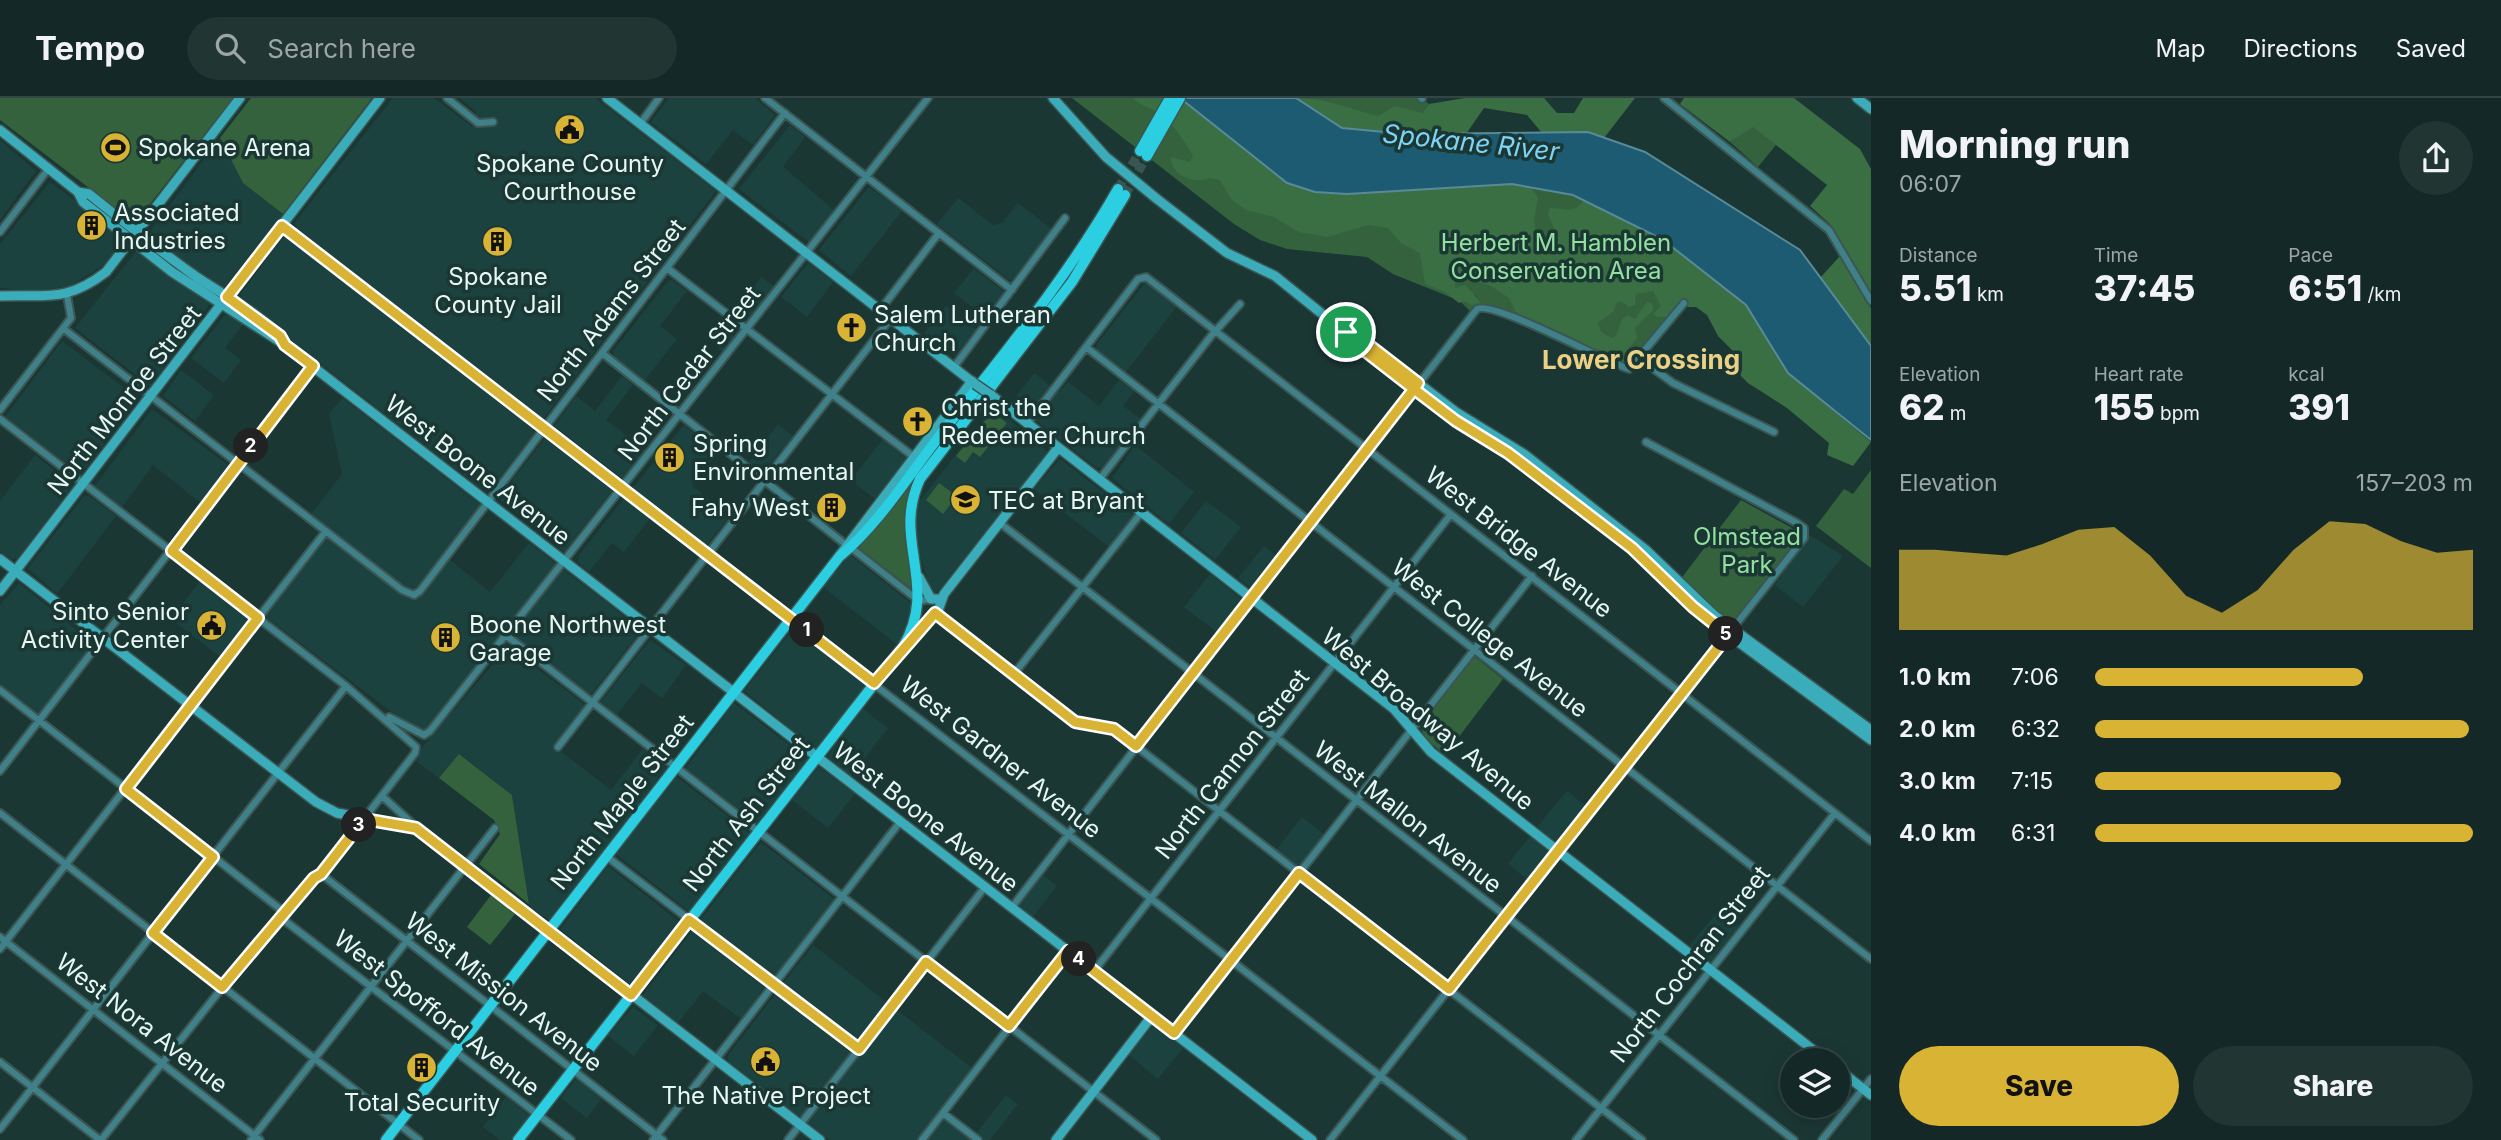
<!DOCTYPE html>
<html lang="en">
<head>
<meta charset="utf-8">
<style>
  body { margin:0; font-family:Inter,sans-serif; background:#213533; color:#f1f3f6; height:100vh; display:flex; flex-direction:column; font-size:26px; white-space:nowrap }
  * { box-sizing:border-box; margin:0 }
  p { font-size:23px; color:#9da6a7 }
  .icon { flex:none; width:38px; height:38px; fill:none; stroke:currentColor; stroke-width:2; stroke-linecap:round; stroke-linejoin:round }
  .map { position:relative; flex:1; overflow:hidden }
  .drawer { display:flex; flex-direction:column; background:#142927; width:630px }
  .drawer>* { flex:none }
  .tools { position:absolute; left:1780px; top:950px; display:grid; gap:14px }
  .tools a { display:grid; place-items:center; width:70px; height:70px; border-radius:50%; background:#142927; box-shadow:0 4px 18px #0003,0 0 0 2px #334544; font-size:35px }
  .pin { position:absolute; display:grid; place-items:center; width:60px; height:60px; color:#fff; margin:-30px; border:4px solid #fff; border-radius:50%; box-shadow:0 2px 7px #0007 }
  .km { position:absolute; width:35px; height:35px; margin:-18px; border-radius:50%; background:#222; color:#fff; font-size:19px; line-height:35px; text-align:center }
  .round { display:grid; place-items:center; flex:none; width:74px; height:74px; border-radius:37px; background:#213533 }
  .summary { display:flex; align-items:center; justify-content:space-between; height:119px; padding:0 28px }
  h1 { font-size:38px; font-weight:800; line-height:52px }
  .figures { display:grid; grid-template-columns:repeat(3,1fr); gap:10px; height:119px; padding:7px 28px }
  .figures div { display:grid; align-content:center }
  .figures b { font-size:35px; font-weight:800 }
  .figures small { font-size:19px; font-weight:400 }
  .figures p { font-size:19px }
  .chart { height:196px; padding:14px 28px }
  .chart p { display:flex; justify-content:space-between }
  .chart svg { width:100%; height:126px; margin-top:7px; fill:#d9b334; opacity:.7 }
  .primary-button { display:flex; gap:14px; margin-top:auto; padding:14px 28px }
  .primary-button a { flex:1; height:80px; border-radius:42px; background:#d9b334; color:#111; font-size:28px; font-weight:800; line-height:80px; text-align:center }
  .primary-button a+a { background:#213533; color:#f1f3f6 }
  ul { padding:0 28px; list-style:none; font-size:23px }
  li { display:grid; grid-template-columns:112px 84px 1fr; align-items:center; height:52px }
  li i { height:18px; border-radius:9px; background:#d9b334 }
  header { display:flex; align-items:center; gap:42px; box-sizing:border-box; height:98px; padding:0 35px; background:#142927; border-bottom:2px solid #334544 }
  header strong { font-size:33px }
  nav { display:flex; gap:38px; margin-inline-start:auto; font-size:24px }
  .search { width:490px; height:63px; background:#213533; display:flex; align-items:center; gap:18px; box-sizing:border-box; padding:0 24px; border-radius:38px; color:#9da6a7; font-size:26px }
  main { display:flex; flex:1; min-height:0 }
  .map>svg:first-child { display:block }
</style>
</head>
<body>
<header>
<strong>Tempo</strong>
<div class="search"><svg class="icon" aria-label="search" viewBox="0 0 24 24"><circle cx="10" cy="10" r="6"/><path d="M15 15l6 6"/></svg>Search here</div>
<nav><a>Map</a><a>Directions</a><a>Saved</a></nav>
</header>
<main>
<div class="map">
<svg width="1871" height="1042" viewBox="0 0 1871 1042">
  <rect width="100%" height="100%" fill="#1b3734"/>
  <path fill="#1b423f" d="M393,0H434L472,29L476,13L459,0H595L716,93L544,320H539L296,133L295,124Z
    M669,0H755L775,17L753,47L733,32L706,66L651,24Z
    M790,27L805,39L783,69L834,112L809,144L739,91Z
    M220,40L243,85L283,116L223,191L187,168L148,136Z
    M0,42L36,73L0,122Z
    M50,84L121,137L122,144L102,168L70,188L35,193L0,190V146Z
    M869,89L902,113L851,178L819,152Z
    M958,100L993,127L1002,125L1018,105L1053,132L1011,183L937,126Z
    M287,139L513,311V315L533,328L534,335L491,391H482L240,203L241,195L282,141Z
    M137,152L210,206L150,288L75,230Z
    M808,165L833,184L807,219L781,199Z
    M974,170L1004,194L985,219L954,195Z
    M761,179L775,189L747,221L735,213Z
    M672,182L687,193L660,228L677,241L644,283L614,259L613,253L668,183Z
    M1144,186H1149L1177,208L1126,274L1097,252L1096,247Z
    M946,208L976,231L955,258L924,235Z
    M229,216L244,225L225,250L241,262L224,285L191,260L224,218Z
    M720,219L738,234L723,254L705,239Z
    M62,243L139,301L81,377L5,319Z
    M181,272L214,297L195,323L163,298Z
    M1034,275L1059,294L1068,284L1099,308L1119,282L1134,293L1123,308L1141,321L1104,369L1097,370L1012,304Z
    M622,278L633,287L606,322L647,353L623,381L554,328L576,298L595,313Z
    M342,300L487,412L450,462L490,494L529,445L639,530V535L592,595H588L505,532L426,634L420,635L259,514L320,435L305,424L342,376L329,316Z
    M994,308L1048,354L933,499L914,438L918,405Z
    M152,311L231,369L202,406L153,367L122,409L95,388Z
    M778,326L793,338L763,374L749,364Z
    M684,327L718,354L692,388L730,418L706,448L632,391Z
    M545,340L613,391L564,454L498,400Z
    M883,341L907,361L876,402L851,382Z
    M1135,347L1194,394L1169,426L1112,380Z
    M35,357L73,387L18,460L11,461L0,453V403Z
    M1060,361L1142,424L1117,455L1034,391Z
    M88,397L116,418L57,496L28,470L83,399Z
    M625,399L652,418L624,454L612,445L589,474L578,464L579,457Z
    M1206,403L1241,429L1215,462L1181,435Z
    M1810,437L1843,458L1803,509L1775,487Z
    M1264,448L1278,459L1257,487L1250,489L1238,480Z
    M850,457L912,506L914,512L898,547L823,489Z
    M1210,476L1244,503L1219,536L1184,509Z
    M200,483L252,523L223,561L171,521Z
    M19,485L94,546L40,616L0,587V507Z
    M794,530L866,586L816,651L744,593Z
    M650,542L686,567L662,600L642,585L616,618L601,603Z
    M508,549L583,605L584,609L554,648L611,692L643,651L666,670L550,822L530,810L512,697L460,656L439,680L417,664L422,650L432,637Z
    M734,605L808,661L758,726L685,671Z
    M863,611L888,630L851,678L827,658Z
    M819,669L855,696L828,730L792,702Z
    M677,679L750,735L690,814L616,756Z
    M1567,693L1586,708L1557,745L1537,729Z
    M1302,719L1326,738L1300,769L1276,752Z
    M1530,738L1550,754L1528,782L1508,766Z
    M761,744L834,801L774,879L700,822Z
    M608,768L681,825L632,888L560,831Z
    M1043,777L1057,788L1033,819L1019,808Z
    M1719,812L1739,828L1710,864L1690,847Z
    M692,833L764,889L742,922L703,893L678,925L643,897Z
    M813,847L972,970L938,1017L970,1042H830L728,963V957Z
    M633,909L658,927L634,958L608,938Z
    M1153,928L1183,950L1158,981L1129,957Z
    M576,981L601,1001L587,1020L561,1000Z
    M1006,997L1018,1006L990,1042H984L976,1036Z
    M506,999L531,1019L513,1042H500L483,1029Z"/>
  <path fill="#34623d" d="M0,0H233L135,125L0,22Z
    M251,0H372L283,116L243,85L220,40Z
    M1072,0H1180L1447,90L1512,86L1573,97L1662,141L1665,219H1668L1629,269L1618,264L1623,259L1514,207L1519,220L1483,206L1475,197L1469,205L1474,209L1471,214L1460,203L1393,176L1367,159L1287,151L1260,142L1234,126Z
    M1296,0H1421L1429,6L1406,36L1342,30Z
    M1753,28L1776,47L1758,69L1730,44Z
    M992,314L1007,325L980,359L973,354L965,365L956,358Z
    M1871,372V470L1816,428L1844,391L1853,396Z
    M939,385L957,398L943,416L926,402Z
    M909,386L912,389C898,431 917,454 913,492L858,449Z
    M1741,402L1801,435L1800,441L1731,526L1680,482Z
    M1474,558L1503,581L1445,657L1425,640L1420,628Z
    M459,656L512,697L529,806L479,766L500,736L494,722L439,680Z
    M491,797L515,816L490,847L467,829Z"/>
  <path fill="#3a6f44" d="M1133,0H1180L1287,85L1512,86L1531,90L1538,100L1534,121L1537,146L1546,152L1551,151L1557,137L1548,116L1550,110C1566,110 1572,117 1584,102L1662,141L1746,207L1788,275L1871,344L1853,368L1827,357L1829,345L1787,310L1748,285L1741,278L1734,254L1718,238L1707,217L1696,209H1688L1680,204L1668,219H1656L1654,215L1661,208L1653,193L1636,196L1635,207L1629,209L1621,203L1616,205L1614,213L1598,225L1601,234L1611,240L1616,238L1622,221L1628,217L1635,221L1647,204L1651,205L1654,211L1635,230L1637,240L1618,264L1519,220L1509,200L1491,188L1470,181H1455V190L1465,187L1483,206L1474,209L1465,203L1459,205L1445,194L1425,186L1420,155L1401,145L1388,130L1368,127L1328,139L1299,134L1274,119L1246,112L1231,101L1220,82L1209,80C1195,87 1170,77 1171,59L1190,64L1193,57C1183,42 1173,24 1157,14C1148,8 1141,9 1133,0Z
    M1297,0C1325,0 1350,11 1378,18L1395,8L1422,15L1429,6L1465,0H1544L1557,15H1574L1583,0H1635L1604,40L1588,34L1542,35L1527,17L1484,10L1466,36H1406L1342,30Z
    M1684,0H1794L1860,51L1871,71V196L1830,126L1810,108L1827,87L1753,29L1730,44L1680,6Z
    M1840,158L1871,210V248L1820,180Z"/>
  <path fill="#1c5b71" stroke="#598a98" stroke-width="2" d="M1180,0H1296L1342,30L1406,36L1588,34L1645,54L1800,152L1871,248V342L1788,275L1746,207L1662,141L1573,97L1512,86L1347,96L1315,94L1287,85Z"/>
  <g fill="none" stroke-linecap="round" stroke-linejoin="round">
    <path stroke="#395451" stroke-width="9" stroke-dasharray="9 4.5" stroke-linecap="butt" d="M1118,91L1140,53
      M1125,97L1147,58"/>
    <defs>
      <path id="street" d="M447,0L478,25L493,24
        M765,0L1012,192
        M1421,0L1422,1
        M1664,0L1829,132L1871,203
        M640,26L659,0
        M282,128L1463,1042
        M0,134L49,70
        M667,170L914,359
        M881,211L939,135
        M64,231L402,492L414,497L420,493L785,15
        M1086,249L1871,861
        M602,255L845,446
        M1640,261L1673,285L1774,334
        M954,269L1065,120
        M0,312L71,220L67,197
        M0,321L346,588L416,649L415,655L321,776L314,780L253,851L101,1042
        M1027,326L1138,181L1146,179L1871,743
        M1099,382L1211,238L1240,206
        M1000,425L1794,1042
        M850,449L919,503L931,501
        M935,515L1075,624L1114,631L1642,1042
        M507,538L1156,1042
        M1014,576L1141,415
        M0,592L284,814
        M389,619L424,637L430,633L928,0
        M558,649L891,220
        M0,673L313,268
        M382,698L415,728
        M0,715L419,1042
        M606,758L859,951
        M321,776L663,1042
        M1012,809L1477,211C1493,202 1604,263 1629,271L1684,205
        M280,819L571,1042
        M0,839L260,1042
        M0,851L326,433
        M1094,873L1451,416
        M1174,935L1532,478
        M0,964L100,1042
        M943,1015L978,1042
        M0,1031L346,588
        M251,1042L495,730
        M653,1042L900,724
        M788,1042L985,789
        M922,1042L1068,853
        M1330,1042L1804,440V430L1797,425L1646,344
        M1576,1042L1835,715
        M1822,1042L1871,981"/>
      <path id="secondary" d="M607,0L975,286
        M1053,0L1106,59L1157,101L1227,155L1275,178L1449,318L1518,362L1641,458L1710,523L1871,642
        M1857,0L1871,11
        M0,32L78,94L89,96C123,123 156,150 191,175C218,195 270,219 285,247
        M78,94L83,104L172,174L285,247L1312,1042
        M0,198C46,196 66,205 106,174L240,0
        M1346,234L1365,244L1456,314L1524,356L1646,452L1715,518L1871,632
        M991,297L1394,611L1431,654L1826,962
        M840,457L972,283
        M0,461L316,704L337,715L416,730L820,1042
        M919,479L931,501H941
        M0,493L380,0
        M905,547L939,510L944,496L1058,350
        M1838,971L1871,997
        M1056,1042L1152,918"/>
      <path id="primary" d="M1140,53L1170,0
        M1147,58L1180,0
        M386,1042L839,459C879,426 909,377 941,336C1003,257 1068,179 1118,91
        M518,1042L903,549C940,486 891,443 920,381L1072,184L1125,97"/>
    </defs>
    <use href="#street" stroke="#3b5653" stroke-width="10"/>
    <use href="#secondary" stroke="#3b5653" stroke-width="12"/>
    <use href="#primary" stroke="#3b5653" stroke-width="13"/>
    <use href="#street" stroke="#408089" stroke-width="6"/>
    <use href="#secondary" stroke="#3badba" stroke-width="9"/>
    <use href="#primary" stroke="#2bcfe1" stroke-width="10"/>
    <defs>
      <path id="secondary-bridge" d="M975,286L991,297"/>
    </defs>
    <use href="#secondary-bridge" stroke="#3b5653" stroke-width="12" stroke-linecap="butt"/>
    <use href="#secondary-bridge" stroke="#3badba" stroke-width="9"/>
  </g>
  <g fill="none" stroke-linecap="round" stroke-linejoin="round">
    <defs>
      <path id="route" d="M1346,234L1351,242L1414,291L1136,648L1114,631L1075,624L935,515L874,585L282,128L227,199L280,238L285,247L313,268L172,453L258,520L126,691L213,759L153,835L222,889L314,780L321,776L364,721L416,730L631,897L689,822L859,951L926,864L1009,928L1068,853L1174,935L1299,775L1449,891L1728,537L1693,509L1632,450L1508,355L1456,323L1414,291L1418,285L1365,244L1346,234"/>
    </defs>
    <use href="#route" stroke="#fff" stroke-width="14"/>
    <use href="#route" stroke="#d9b334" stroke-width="9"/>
  </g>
  <defs>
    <symbol id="civic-disc" viewBox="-11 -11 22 22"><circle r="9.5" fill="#d9b334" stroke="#1b3734"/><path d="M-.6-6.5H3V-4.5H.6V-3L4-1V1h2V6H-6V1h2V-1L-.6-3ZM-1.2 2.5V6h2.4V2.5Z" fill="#111"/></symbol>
    <symbol id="stadium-disc" viewBox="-11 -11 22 22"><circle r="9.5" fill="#d9b334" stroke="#1b3734"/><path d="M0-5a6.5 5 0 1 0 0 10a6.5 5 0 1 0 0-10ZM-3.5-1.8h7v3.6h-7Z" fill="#111"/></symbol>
    <symbol id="building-disc" viewBox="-11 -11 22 22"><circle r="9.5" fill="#d9b334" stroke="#1b3734"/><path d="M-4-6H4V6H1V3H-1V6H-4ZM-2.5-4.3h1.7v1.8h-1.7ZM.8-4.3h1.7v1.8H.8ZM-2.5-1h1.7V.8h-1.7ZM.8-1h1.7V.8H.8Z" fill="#111"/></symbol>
    <symbol id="church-disc" viewBox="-11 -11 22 22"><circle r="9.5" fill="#d9b334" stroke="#1b3734"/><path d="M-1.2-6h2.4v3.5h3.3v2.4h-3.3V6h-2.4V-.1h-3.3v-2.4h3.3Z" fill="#111"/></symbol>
    <symbol id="school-disc" viewBox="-11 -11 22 22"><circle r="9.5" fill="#d9b334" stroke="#1b3734"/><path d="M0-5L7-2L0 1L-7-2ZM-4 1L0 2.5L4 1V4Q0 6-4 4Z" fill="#111"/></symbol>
  </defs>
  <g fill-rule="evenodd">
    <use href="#civic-disc" x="552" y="14" width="35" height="35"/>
    <use href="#stadium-disc" x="98" y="32" width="35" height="35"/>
    <use href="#building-disc" x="74" y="110" width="35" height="35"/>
    <use href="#building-disc" x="480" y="126" width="35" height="35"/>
    <use href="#church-disc" x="834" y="212" width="35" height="35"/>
    <use href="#church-disc" x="900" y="306" width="35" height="35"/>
    <use href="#building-disc" x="652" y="342" width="35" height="35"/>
    <use href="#school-disc" x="948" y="384" width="35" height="35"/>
    <use href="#building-disc" x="814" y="392" width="35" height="35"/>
    <use href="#civic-disc" x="194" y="510" width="35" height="35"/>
    <use href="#building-disc" x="428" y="522" width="35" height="35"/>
    <use href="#civic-disc" x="748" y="946" width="35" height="35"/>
    <use href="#building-disc" x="404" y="952" width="35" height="35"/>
  </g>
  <g text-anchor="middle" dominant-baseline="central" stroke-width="7" stroke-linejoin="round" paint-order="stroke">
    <g font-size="24" fill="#e6f7f4" stroke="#1b3734" text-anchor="start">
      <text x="138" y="49">Spokane Arena</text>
      <text x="570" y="65" text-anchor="middle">Spokane County<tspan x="570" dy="28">Courthouse</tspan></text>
      <text x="114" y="114">Associated<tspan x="114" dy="28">Industries</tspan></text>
      <text x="498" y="178" text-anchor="middle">Spokane<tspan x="498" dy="28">County Jail</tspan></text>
      <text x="874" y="216">Salem Lutheran<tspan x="874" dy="28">Church</tspan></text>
      <text x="941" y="309">Christ the<tspan x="941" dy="28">Redeemer Church</tspan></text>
      <text x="693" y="345">Spring<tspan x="693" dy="28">Environmental</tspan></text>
      <text x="988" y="402">TEC at Bryant</text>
      <text x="809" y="409" text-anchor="end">Fahy West</text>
      <text x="189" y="513" text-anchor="end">Sinto Senior<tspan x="189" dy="28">Activity Center</tspan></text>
      <text x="469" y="526">Boone Northwest<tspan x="469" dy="28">Garage</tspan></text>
      <text x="766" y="997" text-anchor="middle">The Native Project</text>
      <text x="422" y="1004" text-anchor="middle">Total Security</text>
    </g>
    <g font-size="24" fill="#93e1a0" stroke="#1b3734">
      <text x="1556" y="144">Herbert M. Hamblen<tspan x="1556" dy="28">Conservation Area</tspan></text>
      <text x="1747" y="438">Olmstead<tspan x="1747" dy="28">Park</tspan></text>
    </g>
    <g font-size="24" fill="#e6f7f4" stroke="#1b3734">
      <text transform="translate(611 212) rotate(-52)">North Adams Street</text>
      <text transform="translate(689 275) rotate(-52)">North Cedar Street</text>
      <text transform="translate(124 302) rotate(-52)">North Monroe Street</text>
      <text transform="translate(478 372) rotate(38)">West Boone Avenue</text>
      <text transform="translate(1519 444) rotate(38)">West Bridge Avenue</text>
      <text transform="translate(1490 540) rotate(38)">West College Avenue</text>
      <text transform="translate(1428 621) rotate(40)">West Broadway Avenue</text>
      <text transform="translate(1001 659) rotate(38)">West Gardner Avenue</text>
      <text transform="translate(1232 666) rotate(-52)">North Cannon Street</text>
      <text transform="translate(622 704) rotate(-52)">North Maple Street</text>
      <text transform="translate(746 716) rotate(-52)">North Ash Street</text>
      <text transform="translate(926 719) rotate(38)">West Boone Avenue</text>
      <text transform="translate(1408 719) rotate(38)">West Mallon Avenue</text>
      <text transform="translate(1690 866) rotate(-52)">North Cochran Street</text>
      <text transform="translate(504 894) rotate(38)">West Mission Avenue</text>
      <text transform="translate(437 915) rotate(38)">West Spofford Avenue</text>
      <text transform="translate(142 925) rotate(38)">West Nora Avenue</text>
    </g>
    <g font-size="26" font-style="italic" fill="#7ed4f6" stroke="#1b3734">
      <text transform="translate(1471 44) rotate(6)">Spokane River</text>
    </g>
    <g font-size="26" font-weight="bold" fill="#ecd185" stroke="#1b3734">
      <text x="1641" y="261">Lower Crossing</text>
    </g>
  </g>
</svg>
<div class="tools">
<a><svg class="icon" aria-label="layers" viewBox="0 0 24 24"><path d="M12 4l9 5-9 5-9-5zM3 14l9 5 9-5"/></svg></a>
</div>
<div class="pin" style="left:1346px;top:234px;background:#1e9e55"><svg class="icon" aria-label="arrive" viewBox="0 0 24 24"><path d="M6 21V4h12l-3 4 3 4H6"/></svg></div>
<b class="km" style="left:807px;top:532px">1</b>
<b class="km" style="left:251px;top:348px">2</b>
<b class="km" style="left:359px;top:727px">3</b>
<b class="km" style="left:1079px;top:861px">4</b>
<b class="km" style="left:1726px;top:536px">5</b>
</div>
<section class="drawer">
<div class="summary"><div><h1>Morning run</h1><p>06:07</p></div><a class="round"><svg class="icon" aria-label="share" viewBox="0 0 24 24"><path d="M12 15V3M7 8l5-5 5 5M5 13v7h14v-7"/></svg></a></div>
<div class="figures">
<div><p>Distance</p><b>5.51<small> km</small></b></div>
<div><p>Time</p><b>37:45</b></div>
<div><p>Pace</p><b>6:51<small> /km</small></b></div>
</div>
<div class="figures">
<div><p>Elevation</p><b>62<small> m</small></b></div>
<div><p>Heart rate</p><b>155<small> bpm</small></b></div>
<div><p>kcal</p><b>391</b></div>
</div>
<div class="chart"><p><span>Elevation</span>157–203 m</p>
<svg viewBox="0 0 160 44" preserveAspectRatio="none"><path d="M0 44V16L10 16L20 17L30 18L40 14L50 9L60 8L70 18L80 32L90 38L100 30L110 16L120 6L130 7L140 13L150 17L160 16V44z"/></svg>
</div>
<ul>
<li><b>1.0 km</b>7:06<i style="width:71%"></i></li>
<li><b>2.0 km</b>6:32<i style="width:99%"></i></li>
<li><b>3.0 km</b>7:15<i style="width:65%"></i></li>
<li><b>4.0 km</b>6:31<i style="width:100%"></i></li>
</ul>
<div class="primary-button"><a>Save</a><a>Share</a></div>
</section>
</main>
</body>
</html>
